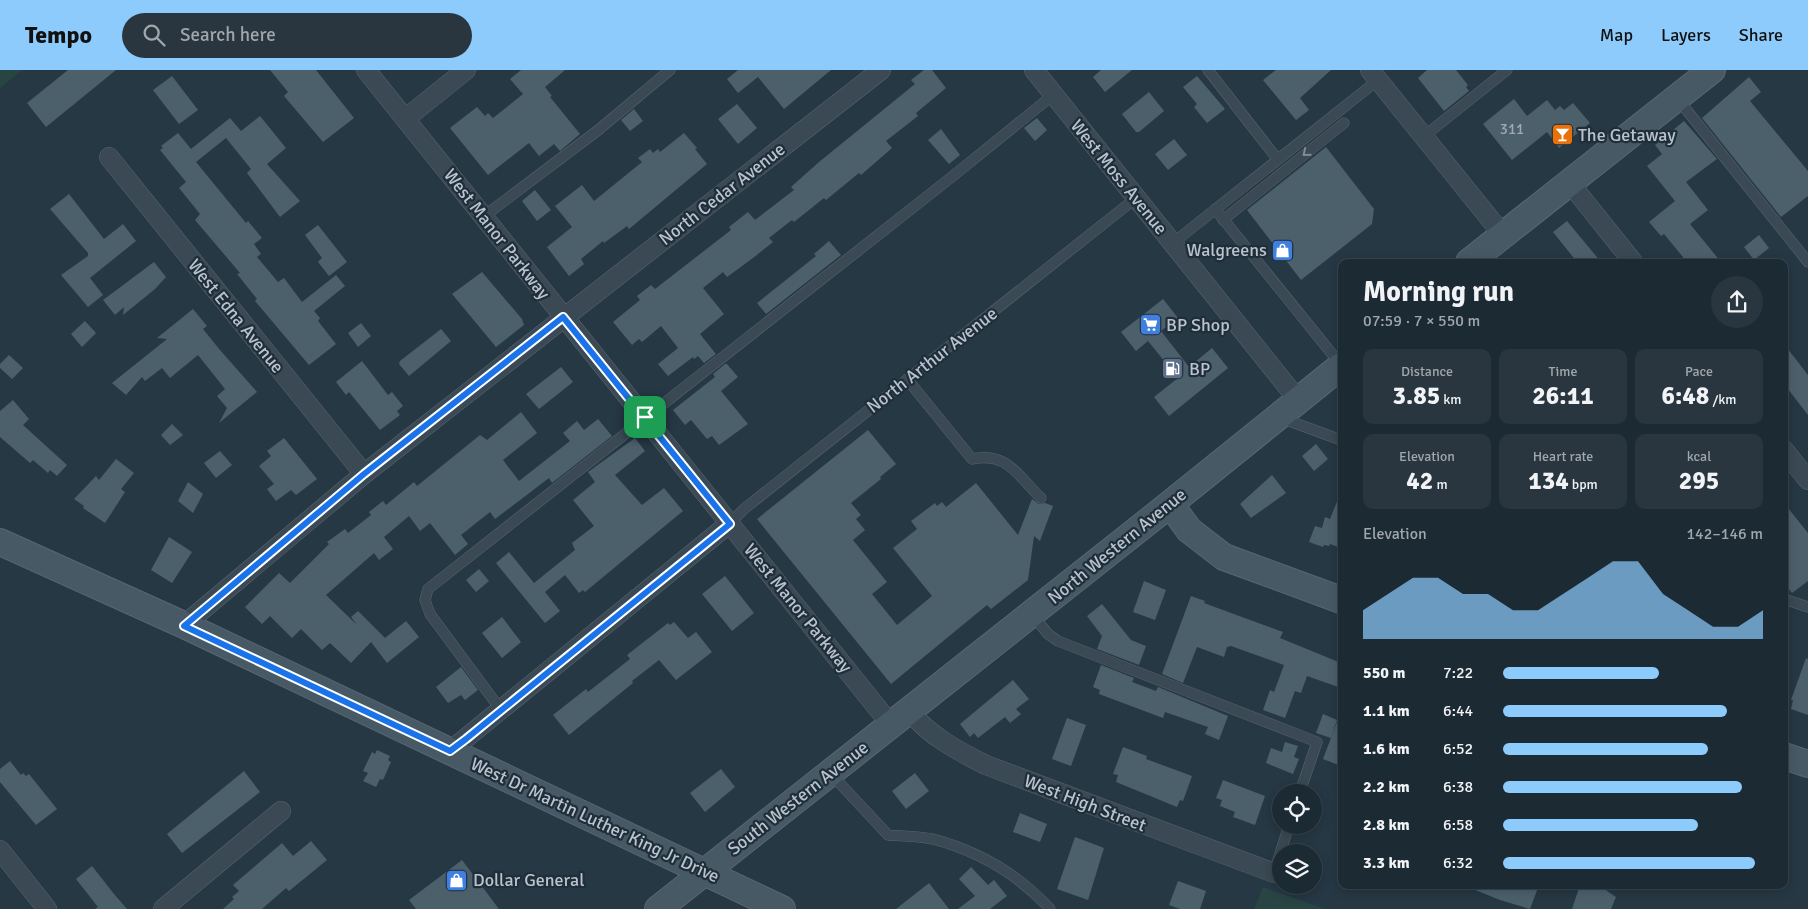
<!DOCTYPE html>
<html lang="en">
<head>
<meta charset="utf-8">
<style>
  body { margin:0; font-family:Signika,sans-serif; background:#29363f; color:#f1f3f6; height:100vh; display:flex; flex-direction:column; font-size:19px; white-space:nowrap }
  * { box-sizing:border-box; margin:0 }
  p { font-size:16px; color:#a0a7ac }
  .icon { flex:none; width:28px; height:28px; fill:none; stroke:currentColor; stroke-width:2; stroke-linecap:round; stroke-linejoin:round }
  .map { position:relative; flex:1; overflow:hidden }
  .drawer { position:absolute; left:1338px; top:189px; width:450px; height:630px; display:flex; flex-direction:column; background:#1c2a33; border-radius:10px; box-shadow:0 2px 12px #0003,0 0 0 1px #3a464e }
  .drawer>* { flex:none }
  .buttons { position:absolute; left:1272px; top:714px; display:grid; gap:10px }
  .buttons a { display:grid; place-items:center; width:50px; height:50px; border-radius:50%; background:#1c2a33; box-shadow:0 2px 12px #0003,0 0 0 1px #3a464e; font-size:25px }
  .pin { position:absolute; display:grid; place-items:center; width:42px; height:42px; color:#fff; margin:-21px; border-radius:10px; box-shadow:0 2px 8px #0006 }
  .round { display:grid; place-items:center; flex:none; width:52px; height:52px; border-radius:26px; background:#29363f }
  .headline { display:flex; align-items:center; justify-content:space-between; height:85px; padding:0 25px }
  h1 { font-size:28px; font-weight:700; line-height:38px }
  .stats { display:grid; grid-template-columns:repeat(3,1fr); gap:8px; height:85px; padding:5px 25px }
  .stats div { display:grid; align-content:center; border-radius:10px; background:#29363f; text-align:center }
  .stats b { font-size:25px; font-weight:700 }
  .stats small { font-size:14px; font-weight:400 }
  .stats p { font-size:14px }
  .chart { height:140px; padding:10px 25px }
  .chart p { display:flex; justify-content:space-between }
  .chart svg { width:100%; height:90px; margin-top:5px; fill:#8dcbfc; opacity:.7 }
  ul { padding:0 25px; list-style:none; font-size:16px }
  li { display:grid; grid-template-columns:80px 60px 1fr; align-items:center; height:38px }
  li i { height:12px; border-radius:6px; background:#8dcbfc }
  header { display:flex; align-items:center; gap:30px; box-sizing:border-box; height:70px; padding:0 25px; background:#8dcbfc; color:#111 }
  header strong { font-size:24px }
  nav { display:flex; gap:28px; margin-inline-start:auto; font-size:18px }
  .search { width:350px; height:45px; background:#29363f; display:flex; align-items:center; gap:12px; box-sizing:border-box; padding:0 18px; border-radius:28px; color:#a0a7ac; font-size:19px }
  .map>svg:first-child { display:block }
</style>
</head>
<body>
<header>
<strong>Tempo</strong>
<div class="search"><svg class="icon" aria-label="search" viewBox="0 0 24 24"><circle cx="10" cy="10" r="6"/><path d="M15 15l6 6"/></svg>Search here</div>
<nav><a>Map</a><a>Layers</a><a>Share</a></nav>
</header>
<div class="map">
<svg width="1808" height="839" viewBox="0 0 1808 839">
  <rect width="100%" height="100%" fill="#263844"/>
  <path fill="#284543" d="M0,0H22L0,18Z
    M1263,817L1325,839H1254Z"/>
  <path fill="#4c606c" d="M68,0H116L46,57L27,33Z
    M270,0H316L354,48L323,72L284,26L288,22Z
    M521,0H565L545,17L552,26L550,27L580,64L560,81L554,74L539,86L529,73L488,105L450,58L477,37L485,46L488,43L493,48L523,24L510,9Z
    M738,0H831L784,39L758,7L738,23L727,9Z
    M924,0H932L946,18L916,43L918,46L886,71L892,78L861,105L859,103L826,130L824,128L794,152L792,150L769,168L773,172L753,188L727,207L723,202L703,218L724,244L700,264L716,284L704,293L698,286L694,289L693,287L668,306L658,294L678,278L661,256L642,272L639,269L632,275L613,252L640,230L637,226L651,215L655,219L731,160L729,157L748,142L755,150L794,120L791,117L819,92L915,14L911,10Z
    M1101,0H1132L1105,22L1093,7Z
    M1276,0H1331L1300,28L1309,40L1296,50L1263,10Z
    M1427,0H1456L1468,15L1466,17L1469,21L1444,41L1418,8Z
    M172,6L198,40L179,54L153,20Z
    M1197,6L1225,39L1207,53L1194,37L1197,34L1183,17Z
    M1749,7L1761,22L1750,31L1808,101V126L1781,147L1702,48Z
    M1149,22L1164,41L1139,62H1136L1122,44Z
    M1514,29L1527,46L1547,30L1555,40L1560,36L1564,40L1573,33L1590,53L1559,78L1547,62L1512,90L1483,54Z
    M737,34L757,58L738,74L718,49Z
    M634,39L643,51L630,61L621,50Z
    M260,46L286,78L267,94L300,131L280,147L247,103L251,99L226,68L196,92L246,153L248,151L262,168L254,174L261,184L257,187L278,212L284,208L302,232L336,205L345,216L314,241L320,248L318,251L336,274L309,295L255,231L257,229L237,204L240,203L195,150L200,144L179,118L186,112L160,80L163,78L161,76L178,63L191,79L230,48L241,61Z
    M1037,48L1047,60L1035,71L1024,58Z
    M1684,51L1717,89L1686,112L1708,140L1690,154L1721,192H1687L1664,164L1661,166L1649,152L1675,131L1647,96L1662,84L1655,75Z
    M941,59L960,85L949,94L928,70Z
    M684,63L697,78L695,79L707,94L629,159L627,156L604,173L603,171L581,189L584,194L569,206L547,177L572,157L555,136L582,115L594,131L642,92L638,88L650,79L653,83L658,79L660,82Z
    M1174,69L1187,85L1168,100L1155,84Z
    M1326,77L1374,139L1372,154L1301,210L1247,140Z
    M535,120L551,140L537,151L522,131Z
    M69,124L104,169L123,154L136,171L90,208L103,225L88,237L61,205L88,186V183L50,139Z
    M1567,151L1601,192H1577L1553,162Z
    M318,155L347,192L329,206L318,192L322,188L305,165Z
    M1759,165L1769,178L1754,190L1744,177Z
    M829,171L841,185L766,244L757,233L816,186L814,184Z
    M154,192L166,207L155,219L123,245L124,237L115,245L103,230Z
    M482,202L522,249L524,255L496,277L452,224Z
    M1163,229L1178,248L1161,261L1189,297L1212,278L1228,298L1169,346L1154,327L1178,308L1148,271L1136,281L1121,262Z
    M193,239L207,256L203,259L220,280L257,322L219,353L227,338L217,326L225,319L198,285L170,308L162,298L145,311L142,307L126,325L112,313L167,269L157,268Z
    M85,251L96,263L82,277L71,264Z
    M361,253L371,266L358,277L348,263Z
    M441,259L451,271L409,306L399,294L400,291Z
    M1784,274L1808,305V345L1784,314Z
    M9,285L23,298L12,309L0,298V294Z
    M362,291L388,325L392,322L403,336L397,341L400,345L380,360L349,322L346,325L336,312Z
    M725,294H727L738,307L721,321L748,354L719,375L712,366L707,369L691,350L685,355L673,340L715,307L713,304Z
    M561,297L573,312L539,339L526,324Z
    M13,330L29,349L23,355L67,395L57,406L50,400L48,403L33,390L30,393L0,367V341Z
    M521,342L537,363L503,390L519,411L570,371L563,363L577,351L584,360L598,349L612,366L552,413L549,408L495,449L490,442L461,465L468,474L455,485L430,453L420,461L409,446L384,467L393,479L379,490L374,483L326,525L357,555L351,547L358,541L385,568L406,551L419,567L387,593L371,572L351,593L330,573L322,580L301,559L292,568L270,546L262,554L245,537L279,503L290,513L329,474L327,472L345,459L348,463L371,445L369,442L383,431L386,435L414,412L417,416L480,365L487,370Z
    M172,354L183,365L170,375L161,365Z
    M868,360L896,394L880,407L881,409L851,433L861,445L856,449L865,460L853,470L887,512L872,524L897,555L932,526L893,478L917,459L911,451L935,433L937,436L942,432L946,437L976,413L1018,465L1032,429L1039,434L1045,433L1053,436L1040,471L1034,466L1028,510L991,539L987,535L891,614L757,449Z
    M284,368L317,409L296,425L291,420L276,431L267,419L274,414L259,396L271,386L267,381Z
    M635,368L645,381L615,405L642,435L664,418L683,441L585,522L583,520L579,523L565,505L545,522L560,541L545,553L496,493L509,482L534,513L575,480L572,473L594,456L573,430L595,412L588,402Z
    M1316,374L1328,389L1314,401L1302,386Z
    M220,381L232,395L216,408L204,393Z
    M116,389L134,403L121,419L125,422L105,453L83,438L84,436L74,429L96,406L99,410Z
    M1272,405L1286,423L1251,448L1240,434Z
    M188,412L203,424L193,443L178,431Z
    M1340,424L1341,478L1330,474L1329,476L1324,475L1323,477L1309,472L1315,456L1322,458L1325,447L1330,449Z
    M1784,433L1808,463V511L1792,523L1784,513Z
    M169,467L192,482L172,513L151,500Z
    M479,499L489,511L476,522L466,510Z
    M725,506L754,543L732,561L702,524Z
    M1144,511L1166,520L1155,550L1133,542Z
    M1191,526L1205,531L1204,533L1283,562L1280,568L1341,593V618L1307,606L1301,623L1295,621L1285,648L1263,640L1270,620L1274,622L1284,595L1231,576L1227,577L1224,587L1197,577L1183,613L1162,604Z
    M1102,534L1131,570L1146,576L1139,595L1097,579L1102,566L1087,546Z
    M502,547L521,572L502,588L482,563Z
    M674,552L688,568L696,562L712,582L676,610L659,590L632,611L633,613L569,665L553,645L586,619L588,622L630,589L627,585L668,553L670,555Z
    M1806,588L1808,589V645L1791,639L1793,630H1791Z
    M1101,595L1134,608L1132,612L1156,621L1158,617L1228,646L1219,670L1205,664L1208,657L1165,642L1163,648L1099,624L1100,620L1093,617Z
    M461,597L478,620L465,630L461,625L448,633L436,617Z
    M1013,610L1029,629L1016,639L1021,644L1010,653L1005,647L978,668L974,663L970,667L960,654Z
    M1323,644L1337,650L1331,668L1316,663Z
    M1340,644H1341V696L1323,689Z
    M1067,648L1086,655L1071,696L1052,689Z
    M1285,672L1298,676L1294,687L1299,689L1293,704L1266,693L1271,678L1282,682Z
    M1123,677L1147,686L1146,689L1192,706L1183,731L1180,730L1177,737L1116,712L1118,705L1113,704Z
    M377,680L390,686L388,690L391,692L383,710L380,709L376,717L363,711L368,703L363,701L372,682L375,684Z
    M10,691L21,705L23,703L26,706L29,704L57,739L36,755L0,712V699Z
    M721,699L735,717L705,742L690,723Z
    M244,701L260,722L182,783L167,764Z
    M915,703L929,721L906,739L892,721Z
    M1223,710L1265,726L1255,755L1233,747L1235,742L1220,736L1222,730L1216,728Z
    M1020,743L1047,754L1040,772L1013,762Z
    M1075,767L1104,778L1088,830L1057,819Z
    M311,771L327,790L289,821L286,818L262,839H223L234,829L232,827L239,821L233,815L282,773L293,786Z
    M462,790L499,839H416L409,830Z
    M92,796L114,824L127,839H95L98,837L76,809Z
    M971,797L988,815L994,810L1007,826L990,839H958L975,826L959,809Z
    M1178,811L1206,821L1200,839H1180L1169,835Z
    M929,813L949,839H896Z
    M1463,815H1539L1530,839L1500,830Z
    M1580,815H1605L1604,819L1616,827L1611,839H1572Z"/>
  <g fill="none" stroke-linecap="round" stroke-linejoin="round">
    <defs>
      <path id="lane" d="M1208,0L1278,90
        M1677,28L1808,192
        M1423,67L1507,0
        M1215,139L1341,295
        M483,147L597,61L670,0
        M1223,150L1344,53
        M1173,173L1378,10
        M907,309L972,389C1008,382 1017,405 1041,428
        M1281,348L1341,370
        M730,453L744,439L1136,128
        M1784,529L1808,537
        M1032,544L1048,564L1058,571L1317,672L1300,722
        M501,640L430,544L425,530L428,519L953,106L1053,25
        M831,704L888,765C902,766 919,766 933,769C978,781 1019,805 1050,839
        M1274,803L1289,755"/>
      <path id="street" d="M366,0L891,655
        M1034,0L1298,330
        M1370,0L1503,165
        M405,49L466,0
        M109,87L364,404
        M1569,112L1633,192
        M1784,380L1808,410
        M184,555L364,404L881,0
        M909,641C930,666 956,680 986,695L1274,803
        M450,681L730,453
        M0,780L47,839
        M163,839L281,741"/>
      <path id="secondary" d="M1469,192L1712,0
        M1170,434L1189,460L1224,487L1341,530
        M0,472L184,555L782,839
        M1784,686L1808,694
        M658,839L1155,446L1341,296"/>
    </defs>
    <use href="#lane" stroke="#596671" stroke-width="11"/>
    <use href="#street" stroke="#596671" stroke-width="20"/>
    <use href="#secondary" stroke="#596671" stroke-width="28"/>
    <use href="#lane" stroke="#3a4953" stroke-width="10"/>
    <use href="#street" stroke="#3a4953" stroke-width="19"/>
    <use href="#secondary" stroke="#485966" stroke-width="26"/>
  </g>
  <defs><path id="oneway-chevron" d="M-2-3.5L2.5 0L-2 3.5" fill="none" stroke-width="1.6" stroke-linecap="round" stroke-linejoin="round" transform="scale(1.25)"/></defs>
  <use stroke="#7f8c96" href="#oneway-chevron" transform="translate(1306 83) rotate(141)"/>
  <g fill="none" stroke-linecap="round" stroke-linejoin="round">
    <defs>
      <path id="route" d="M563,247L730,454L466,669L450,681L184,556L364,404Z"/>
    </defs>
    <use href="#route" stroke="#fff" stroke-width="10"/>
    <use href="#route" stroke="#1a73e8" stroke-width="6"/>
  </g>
  <defs>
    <symbol id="bar-square" viewBox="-11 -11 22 22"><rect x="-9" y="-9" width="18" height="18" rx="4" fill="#e8710a" stroke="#1f2e39"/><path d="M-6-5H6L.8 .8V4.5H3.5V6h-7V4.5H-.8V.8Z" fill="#fff"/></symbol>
    <symbol id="shop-square" viewBox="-11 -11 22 22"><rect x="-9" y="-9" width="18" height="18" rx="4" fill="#3f7fe0" stroke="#1f2e39"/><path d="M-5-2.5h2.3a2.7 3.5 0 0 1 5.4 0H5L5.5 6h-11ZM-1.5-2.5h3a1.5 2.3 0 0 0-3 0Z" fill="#fff"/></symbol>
    <symbol id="supermarket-square" viewBox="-11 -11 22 22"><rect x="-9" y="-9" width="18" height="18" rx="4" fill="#3f7fe0" stroke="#1f2e39"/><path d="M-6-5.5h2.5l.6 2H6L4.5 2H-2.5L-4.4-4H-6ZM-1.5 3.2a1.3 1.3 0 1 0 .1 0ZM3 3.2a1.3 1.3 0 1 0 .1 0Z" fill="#fff"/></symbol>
    <symbol id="fuel-square" viewBox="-11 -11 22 22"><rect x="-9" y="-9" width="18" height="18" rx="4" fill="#5c6f8a" stroke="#1f2e39"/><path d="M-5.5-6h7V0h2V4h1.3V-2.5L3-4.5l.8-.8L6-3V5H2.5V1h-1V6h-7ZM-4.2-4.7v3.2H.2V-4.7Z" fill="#fff"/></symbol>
  </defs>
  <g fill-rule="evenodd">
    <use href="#bar-square" x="1550" y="52" width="25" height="25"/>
    <use href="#shop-square" x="1270" y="168" width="25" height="25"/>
    <use href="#supermarket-square" x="1138" y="242" width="25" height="25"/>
    <use href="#fuel-square" x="1160" y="286" width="25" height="25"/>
    <use href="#shop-square" x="444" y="798" width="25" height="25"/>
  </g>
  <g text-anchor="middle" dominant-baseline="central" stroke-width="4.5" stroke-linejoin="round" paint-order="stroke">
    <g font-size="15" fill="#9daab5">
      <text x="1512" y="59">311</text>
    </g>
    <g font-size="18" fill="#b8c3cd" stroke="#1f2e39" text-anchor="start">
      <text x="1578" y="65">The Getaway</text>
      <text x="1267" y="180" text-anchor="end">Walgreens</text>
      <text x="1166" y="255">BP Shop</text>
      <text x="1189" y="299">BP</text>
      <text x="473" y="810">Dollar General</text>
    </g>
    <g font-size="18" fill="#b8c3cd" stroke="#1f2e39">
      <text transform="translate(1119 107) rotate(51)">West Moss Avenue</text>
      <text transform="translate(722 124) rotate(-38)">North Cedar Avenue</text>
      <text transform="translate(497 164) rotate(52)">West Manor Parkway</text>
      <text transform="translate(236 246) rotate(51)">West Edna Avenue</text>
      <text transform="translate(932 290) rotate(-38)">North Arthur Avenue</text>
      <text transform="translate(1117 476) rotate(-39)">North Western Avenue</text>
      <text transform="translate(798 538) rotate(51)">West Manor Parkway</text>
      <text transform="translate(798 728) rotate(-38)">South Western Avenue</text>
      <text transform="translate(1085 733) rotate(21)">West High Street</text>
      <text transform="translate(595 750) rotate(25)">West Dr Martin Luther King Jr Drive</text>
    </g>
  </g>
</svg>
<div class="buttons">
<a><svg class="icon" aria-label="locate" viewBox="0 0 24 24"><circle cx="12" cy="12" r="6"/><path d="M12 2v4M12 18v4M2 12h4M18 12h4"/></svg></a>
<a><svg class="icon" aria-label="layers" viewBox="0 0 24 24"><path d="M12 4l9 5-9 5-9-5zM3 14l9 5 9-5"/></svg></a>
</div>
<div class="pin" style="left:645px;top:347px;background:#1e9e55"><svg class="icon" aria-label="arrive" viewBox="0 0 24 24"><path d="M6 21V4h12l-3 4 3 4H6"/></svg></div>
<section class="drawer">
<div class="headline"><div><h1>Morning run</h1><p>07:59 · 7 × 550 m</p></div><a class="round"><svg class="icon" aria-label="share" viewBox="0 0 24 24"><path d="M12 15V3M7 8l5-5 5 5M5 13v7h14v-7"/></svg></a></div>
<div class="stats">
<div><p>Distance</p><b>3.85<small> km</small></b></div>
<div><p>Time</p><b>26:11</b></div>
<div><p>Pace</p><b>6:48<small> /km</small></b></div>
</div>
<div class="stats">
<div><p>Elevation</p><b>42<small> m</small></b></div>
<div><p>Heart rate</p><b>134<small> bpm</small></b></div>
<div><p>kcal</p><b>295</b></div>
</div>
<div class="chart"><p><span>Elevation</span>142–146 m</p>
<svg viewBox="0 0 160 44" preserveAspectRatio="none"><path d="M0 44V30L10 22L20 14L30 14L40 22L50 22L60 30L70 30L80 22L90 14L100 6L110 6L120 22L130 30L140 38L150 38L160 30V44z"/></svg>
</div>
<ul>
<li><b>550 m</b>7:22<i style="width:60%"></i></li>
<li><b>1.1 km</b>6:44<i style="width:86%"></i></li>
<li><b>1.6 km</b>6:52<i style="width:79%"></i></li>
<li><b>2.2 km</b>6:38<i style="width:92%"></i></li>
<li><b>2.8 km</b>6:58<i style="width:75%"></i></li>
<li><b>3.3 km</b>6:32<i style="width:97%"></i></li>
</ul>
</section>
</div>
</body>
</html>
